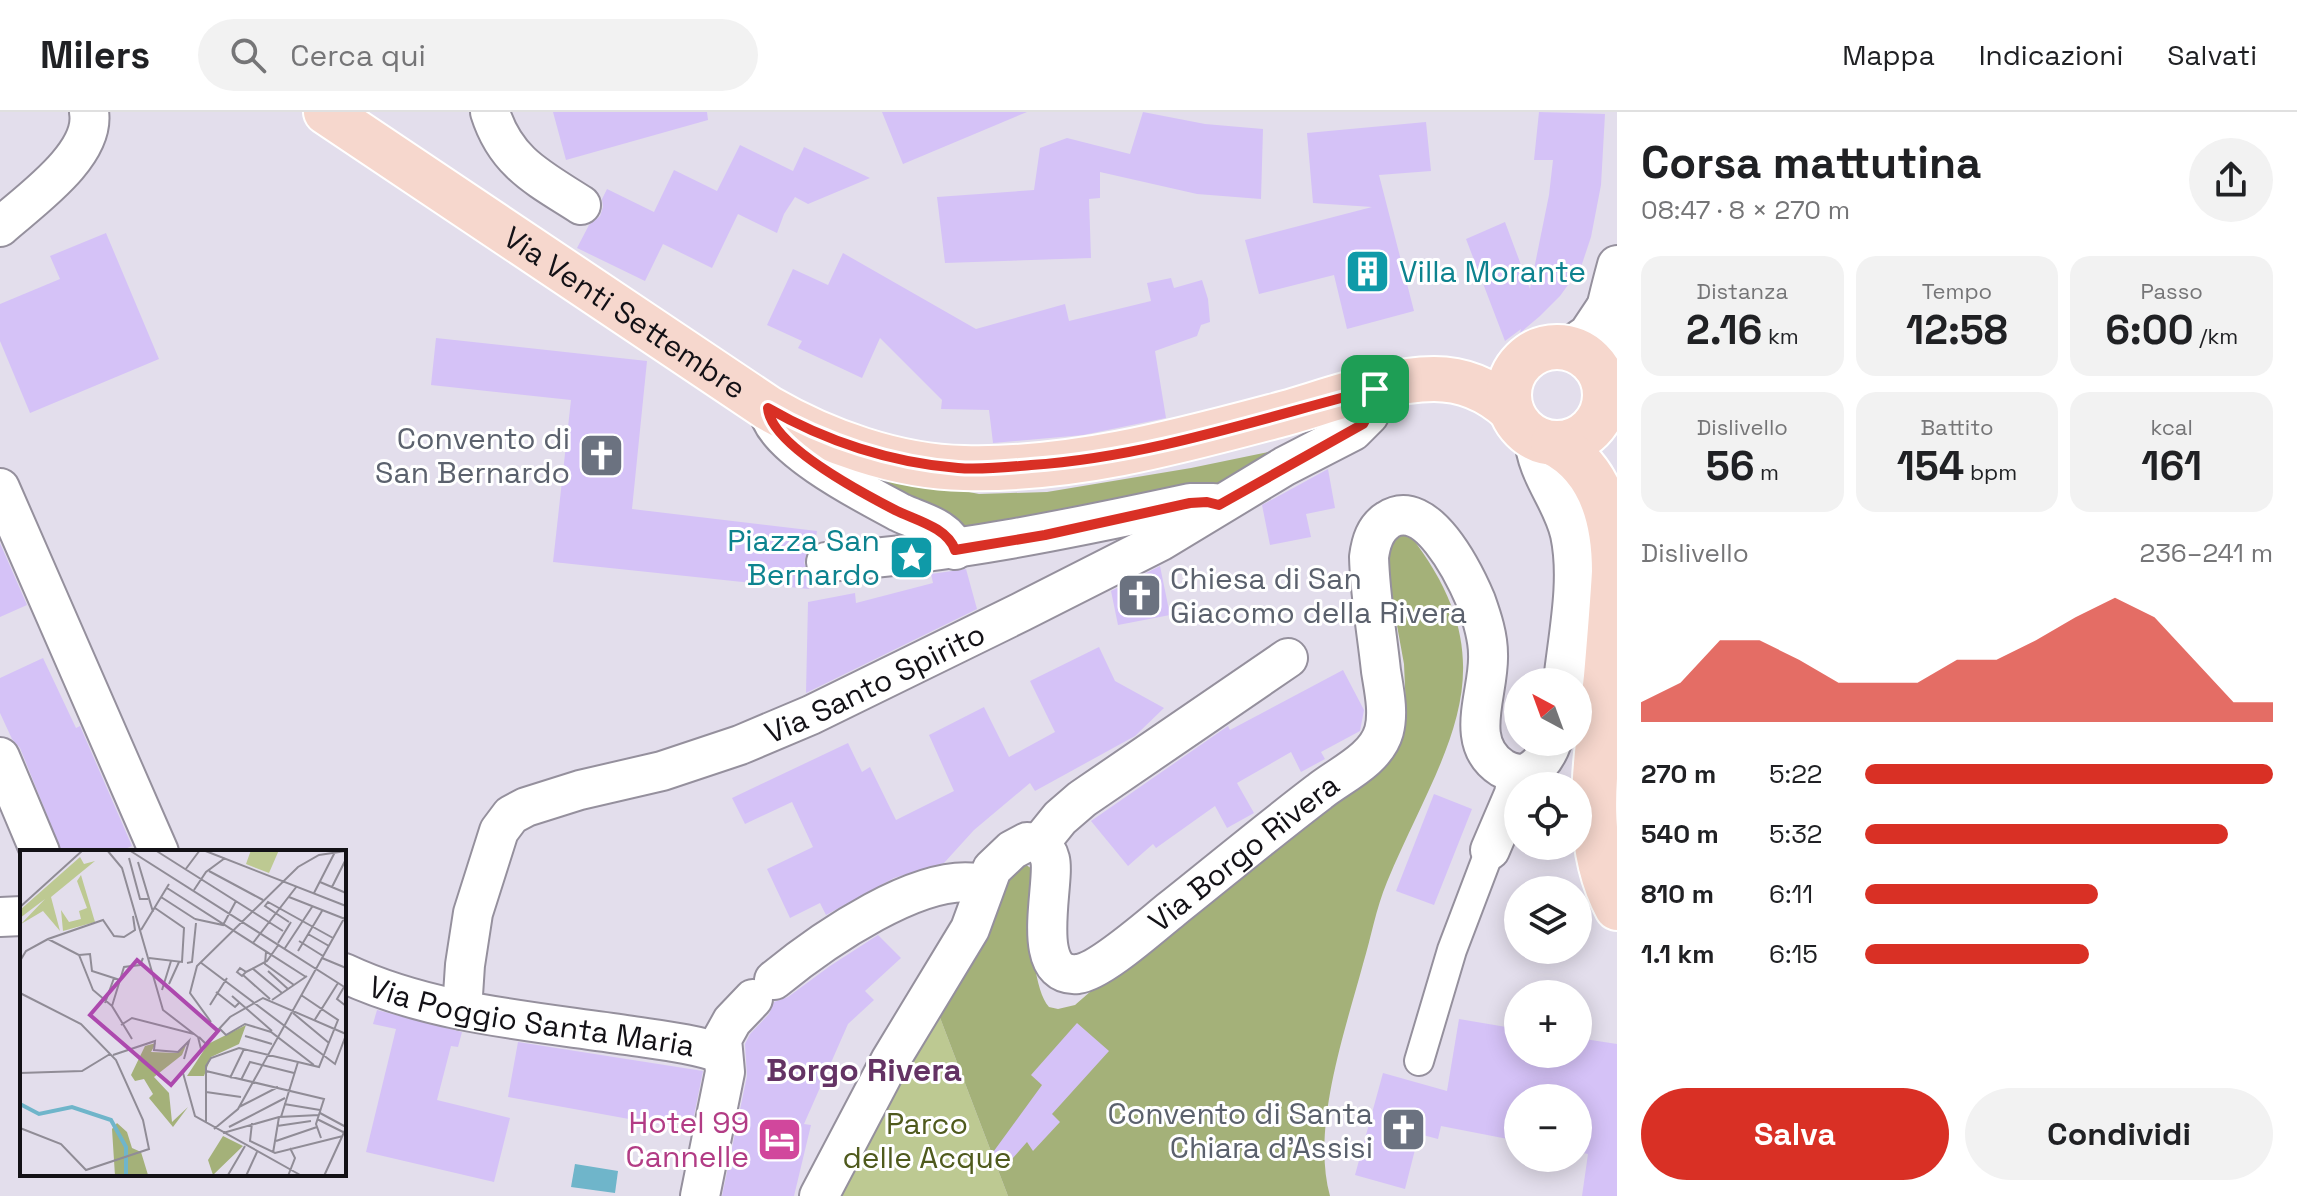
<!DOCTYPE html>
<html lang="it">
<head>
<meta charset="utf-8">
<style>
  body { margin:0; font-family:"Space Grotesk",sans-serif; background:#f2f2f2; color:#202124; height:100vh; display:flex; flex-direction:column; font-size:30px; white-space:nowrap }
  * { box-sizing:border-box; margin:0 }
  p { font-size:26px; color:#757577 }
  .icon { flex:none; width:44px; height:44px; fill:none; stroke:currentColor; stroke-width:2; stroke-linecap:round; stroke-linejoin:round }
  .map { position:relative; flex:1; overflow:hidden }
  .panel { display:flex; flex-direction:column; background:#fff; width:680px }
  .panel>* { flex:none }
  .needle { width:52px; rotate:319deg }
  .buttons { position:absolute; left:1504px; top:556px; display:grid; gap:16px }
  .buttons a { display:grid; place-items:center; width:88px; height:88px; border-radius:50%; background:#fff; box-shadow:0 4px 20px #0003; font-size:40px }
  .pin { position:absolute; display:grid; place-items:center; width:68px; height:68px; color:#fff; margin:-34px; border-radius:16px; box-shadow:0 4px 12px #0006 }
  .round { display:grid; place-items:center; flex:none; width:84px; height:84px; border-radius:42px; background:#f2f2f2 }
  .summary { display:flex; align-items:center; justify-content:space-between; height:136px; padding:0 24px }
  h1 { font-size:44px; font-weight:800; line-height:60px }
  .metrics { display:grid; grid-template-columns:repeat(3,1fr); gap:12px; height:136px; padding:8px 24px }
  .metrics div { display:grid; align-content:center; border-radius:20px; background:#f2f2f2; text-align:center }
  .metrics b { font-size:40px; font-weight:800 }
  .metrics small { font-size:22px; font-weight:400 }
  .metrics p { font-size:22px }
  .chart { height:224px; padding:16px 24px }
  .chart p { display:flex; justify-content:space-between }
  .chart svg { width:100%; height:144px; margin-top:8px; fill:#d93025; opacity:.7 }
  .cta { display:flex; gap:16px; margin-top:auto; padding:16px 24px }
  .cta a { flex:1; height:92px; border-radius:48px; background:#d93025; color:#fff; font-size:32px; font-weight:800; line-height:92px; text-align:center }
  .cta a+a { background:#f2f2f2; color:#202124 }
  ul { padding:0 24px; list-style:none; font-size:26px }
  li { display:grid; grid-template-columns:128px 96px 1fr; align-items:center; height:60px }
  li i { height:20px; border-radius:10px; background:#d93025 }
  header { display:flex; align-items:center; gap:48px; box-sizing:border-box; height:112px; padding:0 40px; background:#fff; border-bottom:2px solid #e0e0e0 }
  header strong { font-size:38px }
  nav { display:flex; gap:44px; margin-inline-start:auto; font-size:28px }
  .search { width:560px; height:72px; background:#f2f2f2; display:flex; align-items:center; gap:20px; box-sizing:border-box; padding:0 28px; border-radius:44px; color:#757577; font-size:30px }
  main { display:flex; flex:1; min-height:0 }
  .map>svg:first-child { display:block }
</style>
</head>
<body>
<header>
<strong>Milers</strong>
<div class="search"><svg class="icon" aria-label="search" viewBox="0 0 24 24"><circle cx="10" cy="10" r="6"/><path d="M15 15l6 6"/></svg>Cerca qui</div>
<nav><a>Mappa</a><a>Indicazioni</a><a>Salvati</a></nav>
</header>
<main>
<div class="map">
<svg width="1617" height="1084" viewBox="0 0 1617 1084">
  <rect width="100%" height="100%" fill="#e3deec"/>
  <path fill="#bdc992" d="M939,903L1008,1084H835L852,1048Z"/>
  <path fill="#a4b179" d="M1278,338L1241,379L1071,405L950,417L859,358L979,382L1047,380L1191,356Z
    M1409,422C1515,557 1442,638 1387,770C1376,796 1371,826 1363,852C1345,919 1311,1016 1330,1084H1008L939,903L1010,761L1025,752L1032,757C1030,788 1029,872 1049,895L1058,897L1075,893L1162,817L1334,688L1368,669L1391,648L1399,633L1406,598L1404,552L1386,453L1391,423Z"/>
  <path fill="#6fb5ca" d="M575,1052L618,1059L615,1081L571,1075Z"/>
  <path fill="#d5c2f7" d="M553,0H707L708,8L566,48Z
    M882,0H1027L903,52Z
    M1143,0L1205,12L1263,17L1261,87L1197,82L1100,60V86L1089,87L1091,146L945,151L937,85L1034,78L1040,36L1067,26L1130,42Z
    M1539,0L1605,2L1601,73L1591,125L1581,155L1560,184L1540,204L1520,221L1521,217L1505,229L1466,127L1505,110L1530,177L1549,83L1553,48H1534Z
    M1426,10L1431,59L1379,63L1414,199L1347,217L1334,163L1259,182L1245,128L1372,95L1313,91L1307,21Z
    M740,33L793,59L804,35L870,66L808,92L795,85L784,102L777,121L738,102L712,156L663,132L645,169L577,136L589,113L600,104L603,95L602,87L607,77L654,100L674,58L717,79Z
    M106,121L159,247L30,301L0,229V192L60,167L50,144Z
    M843,141L976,217L1065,192L1069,209L1151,189L1147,171L1171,166L1174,176L1202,168L1208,187L1210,210L1201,213L1197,224L1155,239L1166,306L1083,323L993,331L989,298L941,297L942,288L880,226L862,266L798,236L802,229L767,213L793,157L828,173Z
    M436,226L647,249L632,397L817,419L815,431L807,440L804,451L811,465L809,477L553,450L571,288L431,273Z
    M1328,357L1335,396L1306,402L1311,425L1270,433L1262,393Z
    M0,431L27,493L0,505Z
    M1160,454L1170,503L1118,513L1111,479Z
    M966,457L977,497L806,581L808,490L855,481L856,491L933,471L931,462Z
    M1099,535L1115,569L1164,596L1135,624L1035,679L1030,671L974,718L944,751L894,766L826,803L820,791L790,806L767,757L813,735L792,690L745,712L732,686L848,631L862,660L870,655L896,708L954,679L929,623L984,595L1009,645L1055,620L1030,569Z
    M43,546L76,616L80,614L132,734L118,740H62L20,636L12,627L0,601V566Z
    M1343,558L1364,598L1360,619L1321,640L1325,647L1301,660L1291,640L1237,671L1254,701L1227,716L1215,694L1156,736L1153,732L1128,754L1091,709L1228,614L1230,618Z
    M1434,682L1472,697L1434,793L1396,779Z
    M878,823L901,846L865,879L874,888L848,912L804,1012L811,1013L794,1084H722L747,964L745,932L750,922L769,902L774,890L788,885L830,854Z
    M377,898L462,920L458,935L451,934L437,988L510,1006L494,1070L366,1040L396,917L373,912Z
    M1459,907L1518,917V942H1578V926L1617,932V1084H1582L1588,1042L1578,1040V986H1518V1029L1441,1014L1438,1027L1419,1022L1405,1077L1355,1063L1383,961L1447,979Z
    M1077,911L1109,939L1052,1002L1060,1010L1033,1039L1027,1030L1005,1055L991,1043L1042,973L1031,963Z
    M518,930L703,959L693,1009L662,1013L508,985Z"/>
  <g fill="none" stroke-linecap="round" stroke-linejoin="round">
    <defs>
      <path id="pedestrian" d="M1419,949L1452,838L1490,738"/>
      <g id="minor">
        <path d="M490,0C506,51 539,66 581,93"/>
        <path d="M0,115C29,89 96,43 89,0"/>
        <path d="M1568,236L1588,222L1604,198"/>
        <path d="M1600,261C1598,222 1607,190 1617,153"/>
        <path d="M768,296C770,334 869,384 901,401C920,410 948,415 955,438"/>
        <path d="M1534,325C1536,362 1562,387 1570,422C1580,469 1568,523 1563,570"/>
        <path d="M0,376L159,740"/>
        <path d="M826,450C949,442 1069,417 1190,391H1213"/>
        <path d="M0,645L40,740"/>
        <path d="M1039,732L1060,706L1082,687L1288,546"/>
        <path d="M1490,738L1514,682L1517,662"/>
        <path d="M0,805L22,804"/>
        <path id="s1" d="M344,861C431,902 532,909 626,923C658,928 692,931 723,942"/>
        <path d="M774,868C818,832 925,755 985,773"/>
        <path id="s2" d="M462,898L465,853L473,801L499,719L511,703L526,695L580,678L662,659L740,633L811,603L1021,500L1161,429L1285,354L1353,319L1369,303L1375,290V277"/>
        <path d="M700,1084L725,960L722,927L732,909L753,887"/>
        <path id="s3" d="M819,1084L890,949L970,817L992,757L1012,738L1027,730C1038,730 1047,735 1050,747C1056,771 1027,867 1078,862C1101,859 1153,812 1172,797C1221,758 1269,718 1319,680C1340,663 1376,648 1384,619C1389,600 1384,578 1381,559C1377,521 1370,483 1369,445C1371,430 1375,416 1388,408C1426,383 1464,461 1476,489C1482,506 1488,524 1488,542C1490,580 1462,630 1502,656C1511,661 1521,664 1530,659C1541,653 1548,641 1552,630"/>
      </g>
      <g id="primary">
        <path id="s4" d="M326,0L768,296C825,329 897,355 964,356C1074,359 1181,329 1286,301C1331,288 1387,267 1434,267C1463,267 1489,278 1511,298"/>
        <circle cx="1557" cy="283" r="48"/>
        <path d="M1553,331C1602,356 1614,410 1614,460C1612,495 1609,530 1606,565C1598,640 1579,726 1617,796"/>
      </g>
    </defs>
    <use href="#pedestrian" stroke="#95909d" stroke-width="32"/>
    <use href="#minor" stroke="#95909d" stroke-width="42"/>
    <use href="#primary" stroke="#fff" stroke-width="48"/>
    <use href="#pedestrian" stroke="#fff" stroke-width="28"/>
    <use href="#minor" stroke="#fff" stroke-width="38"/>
    <use href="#primary" stroke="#f6d7cd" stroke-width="44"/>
  </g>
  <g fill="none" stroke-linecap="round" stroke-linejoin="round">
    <defs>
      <path id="route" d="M1375,277V290L1363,312L1219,393L1207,390L1190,391L1045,423L955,438C947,415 915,408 895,398C864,382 770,333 768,296C825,329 892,351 958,356C982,358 1007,355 1031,353C1149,345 1262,306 1375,277Z"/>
    </defs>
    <use href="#route" stroke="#fff" stroke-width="16"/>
    <use href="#route" stroke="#d93025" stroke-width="10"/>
  </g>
  <defs>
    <symbol id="building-square" viewBox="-11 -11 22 22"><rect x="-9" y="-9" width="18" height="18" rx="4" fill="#0f9aa8" stroke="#fff"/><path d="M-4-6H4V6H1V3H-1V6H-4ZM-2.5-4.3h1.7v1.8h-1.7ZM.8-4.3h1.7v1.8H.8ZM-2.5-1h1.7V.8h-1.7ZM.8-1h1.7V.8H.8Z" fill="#fff"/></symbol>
    <symbol id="church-square" viewBox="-11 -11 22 22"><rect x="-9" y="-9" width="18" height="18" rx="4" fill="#6b7280" stroke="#fff"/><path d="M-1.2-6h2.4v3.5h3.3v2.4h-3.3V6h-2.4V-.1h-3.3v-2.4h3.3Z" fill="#fff"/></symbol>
    <symbol id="sight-square" viewBox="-11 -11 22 22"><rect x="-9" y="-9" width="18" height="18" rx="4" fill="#0f9aa8" stroke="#fff"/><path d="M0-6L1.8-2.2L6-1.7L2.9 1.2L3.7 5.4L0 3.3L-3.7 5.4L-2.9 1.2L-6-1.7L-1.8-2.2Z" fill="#fff"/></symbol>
    <symbol id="hotel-square" viewBox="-11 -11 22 22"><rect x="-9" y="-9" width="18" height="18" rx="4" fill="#d1479c" stroke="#fff"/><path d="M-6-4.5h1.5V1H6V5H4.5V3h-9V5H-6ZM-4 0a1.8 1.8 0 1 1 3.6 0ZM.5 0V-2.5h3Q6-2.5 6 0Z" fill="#fff"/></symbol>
  </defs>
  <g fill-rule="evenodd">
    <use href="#building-square" x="1342" y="134" width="51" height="51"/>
    <use href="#church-square" x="576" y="318" width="51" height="51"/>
    <use href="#sight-square" x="886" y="420" width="51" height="51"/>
    <use href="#church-square" x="1114" y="458" width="51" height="51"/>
    <use href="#church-square" x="1378" y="992" width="51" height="51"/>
    <use href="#hotel-square" x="754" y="1002" width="51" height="51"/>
  </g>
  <g text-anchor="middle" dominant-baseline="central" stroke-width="6" stroke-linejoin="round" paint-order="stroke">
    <g font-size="30" fill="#0d838f" stroke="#fff" text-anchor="start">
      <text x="1399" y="159">Villa Morante</text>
      <text x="880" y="428" text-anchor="end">Piazza San<tspan x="880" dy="34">Bernardo</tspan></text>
    </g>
    <g font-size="30" fill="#131116" stroke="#fff">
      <text stroke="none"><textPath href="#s4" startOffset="360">Via Venti Settembre</textPath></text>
      <text stroke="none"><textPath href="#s2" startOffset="592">Via Santo Spirito</textPath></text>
      <text stroke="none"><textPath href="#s3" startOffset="786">Via Borgo Rivera</textPath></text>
      <text stroke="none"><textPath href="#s1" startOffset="194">Via Poggio Santa Maria</textPath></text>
    </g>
    <g font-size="30" fill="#5b616d" stroke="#fff" text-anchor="end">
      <text x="570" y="326">Convento di<tspan x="570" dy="34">San Bernardo</tspan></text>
      <text x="1170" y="466" text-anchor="start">Chiesa di San<tspan x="1170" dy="34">Giacomo della Rivera</tspan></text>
      <text x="1373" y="1001">Convento di Santa<tspan x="1373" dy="34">Chiara d'Assisi</tspan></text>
    </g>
    <g font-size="30" fill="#b23c85" stroke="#fff" text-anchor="end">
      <text x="749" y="1010">Hotel 99<tspan x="749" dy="34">Cannelle</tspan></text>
    </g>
    <g font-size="30" fill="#4f5a1d" stroke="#fff">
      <text x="927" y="1011">Parco<tspan x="927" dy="34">delle Acque</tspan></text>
    </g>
    <g font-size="32" font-weight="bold" fill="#643364" stroke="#fff">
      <text x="864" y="958">Borgo Rivera</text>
    </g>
  </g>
  <g transform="translate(20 738)">
    <rect width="326" height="326" fill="#e3deec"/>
    <path d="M231,0H259L249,23L226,14ZM60,7L64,14L75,11L31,47L40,81L23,61L1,74L25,49L0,68V60ZM61,25L75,72L43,81L41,60L49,72L61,69L59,61L67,58L57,31Z" fill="#bdc992"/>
    <path d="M226,175L219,194L191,207L184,226H167L188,194ZM136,193L131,202L157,203L167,193L162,205L134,227L149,243L152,272L168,257L153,277L129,248L133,244L124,229L115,231L111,225L125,196ZM97,273L107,282L112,298L121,302L128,325L95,326L92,279ZM203,286L223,296L193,325L188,310Z" fill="#a4b179"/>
    <path fill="none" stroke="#6fb5ca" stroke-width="4" d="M0,254L19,264L52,257L91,270L106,297V326"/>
    <path fill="none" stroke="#908c96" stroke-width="2" d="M87,0L102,18L143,160L178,187L181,199M109,0L326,138M135,0L263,81M183,0L326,56M109,8L120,49H128M118,12L133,62M165,20L180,0M189,21L243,50M300,32L326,43M312,37L325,11M147,38L286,127M174,40L186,22L205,8M294,43L315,2M141,47L175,69M269,47L325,69M0,57L63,0M175,69L203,75L216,51M269,72L245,56L248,52L313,88M121,80L149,34M288,84L309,96M28,89L59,105L73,140L92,156M279,91L303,106M233,93L277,36M258,93L271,72M265,98L292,57M278,101L302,61M246,102L245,114L274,135M59,105L70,104L72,121L100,130M129,108L162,112L164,78L135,58M302,108L326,118M0,111L6,101L28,89L83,70L94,86L104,87L115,80L113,66M180,112L315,214L326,185M167,113L172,112L176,73M220,118L226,122L222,126L217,122ZM232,118L262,143M248,121L268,139M226,122L247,111L259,94M223,125L250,149M149,134L159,112M324,137L317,149L326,156M142,140L151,111M196,142L215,157L219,153M0,143L61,174L96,210L123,270L129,299L66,320L41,294L0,278M212,146L252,181M252,150L287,126M85,153L94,128M190,155L207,128M273,163L309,193M294,171L318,133M191,172L170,143L177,116L278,17L299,5L326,1M101,175L112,168L174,184M200,179L206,185L225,174L251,182L294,215M225,186L252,194M179,187L186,194L163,223L175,266L282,326M112,189L92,156L104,117L120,115L123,108M186,193L210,167L243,148L326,184M93,205L135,191L134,200L158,202L169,191L164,209M186,221L304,249L296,274L301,288M0,223L62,221L90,204M210,228L224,199M221,230L230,212L274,223M186,242L221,247M264,254L300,260M219,257L258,237M300,263L326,277M261,267L278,212M297,269L323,282M186,272V216L191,208L219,198L299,217L318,170L281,145M232,273L230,291L255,303L323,286M257,276L291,271M209,277L265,248M194,279L218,259L326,65M203,283L259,267L299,265M256,291L297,277M253,303L259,267M208,325L225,296M226,326L237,302M268,326L275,308L270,298M304,326L326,278"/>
    <path fill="#ad49ae" fill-opacity="0.15" stroke="#ad49ae" stroke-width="4" d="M117,110L198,181L151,235L70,165Z"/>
    <rect width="326" height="326" fill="none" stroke="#131116" stroke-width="4"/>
  </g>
</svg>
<div class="buttons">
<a><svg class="needle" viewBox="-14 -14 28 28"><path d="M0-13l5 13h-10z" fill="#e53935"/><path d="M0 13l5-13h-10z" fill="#757577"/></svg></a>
<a><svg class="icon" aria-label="locate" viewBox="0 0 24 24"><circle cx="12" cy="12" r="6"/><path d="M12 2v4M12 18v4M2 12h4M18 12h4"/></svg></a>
<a><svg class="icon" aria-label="layers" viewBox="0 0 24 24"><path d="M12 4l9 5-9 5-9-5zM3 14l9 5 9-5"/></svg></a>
<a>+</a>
<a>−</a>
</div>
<div class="pin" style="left:1375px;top:277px;background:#1e9e55"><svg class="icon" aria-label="arrive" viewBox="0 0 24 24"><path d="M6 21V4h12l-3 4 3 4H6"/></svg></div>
</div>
<section class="panel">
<div class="summary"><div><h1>Corsa mattutina</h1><p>08:47 · 8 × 270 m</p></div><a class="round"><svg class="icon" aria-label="share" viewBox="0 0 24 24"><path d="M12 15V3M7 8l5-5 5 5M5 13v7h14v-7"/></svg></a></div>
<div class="metrics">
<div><p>Distanza</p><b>2.16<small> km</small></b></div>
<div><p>Tempo</p><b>12:58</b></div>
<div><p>Passo</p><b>6:00<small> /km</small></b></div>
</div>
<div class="metrics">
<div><p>Dislivello</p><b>56<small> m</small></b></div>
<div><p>Battito</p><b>154<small> bpm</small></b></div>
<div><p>kcal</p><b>161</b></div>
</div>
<div class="chart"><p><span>Dislivello</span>236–241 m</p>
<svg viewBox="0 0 160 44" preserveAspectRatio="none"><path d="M0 44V38L10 32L20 19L30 19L40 25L50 32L60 32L70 32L80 25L90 25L100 19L110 12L120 6L130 12L140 25L150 38L160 38V44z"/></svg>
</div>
<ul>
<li><b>270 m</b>5:22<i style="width:100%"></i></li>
<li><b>540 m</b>5:32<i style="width:89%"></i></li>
<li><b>810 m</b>6:11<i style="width:57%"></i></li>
<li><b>1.1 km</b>6:15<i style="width:55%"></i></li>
</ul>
<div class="cta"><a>Salva</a><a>Condividi</a></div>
</section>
</main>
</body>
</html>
